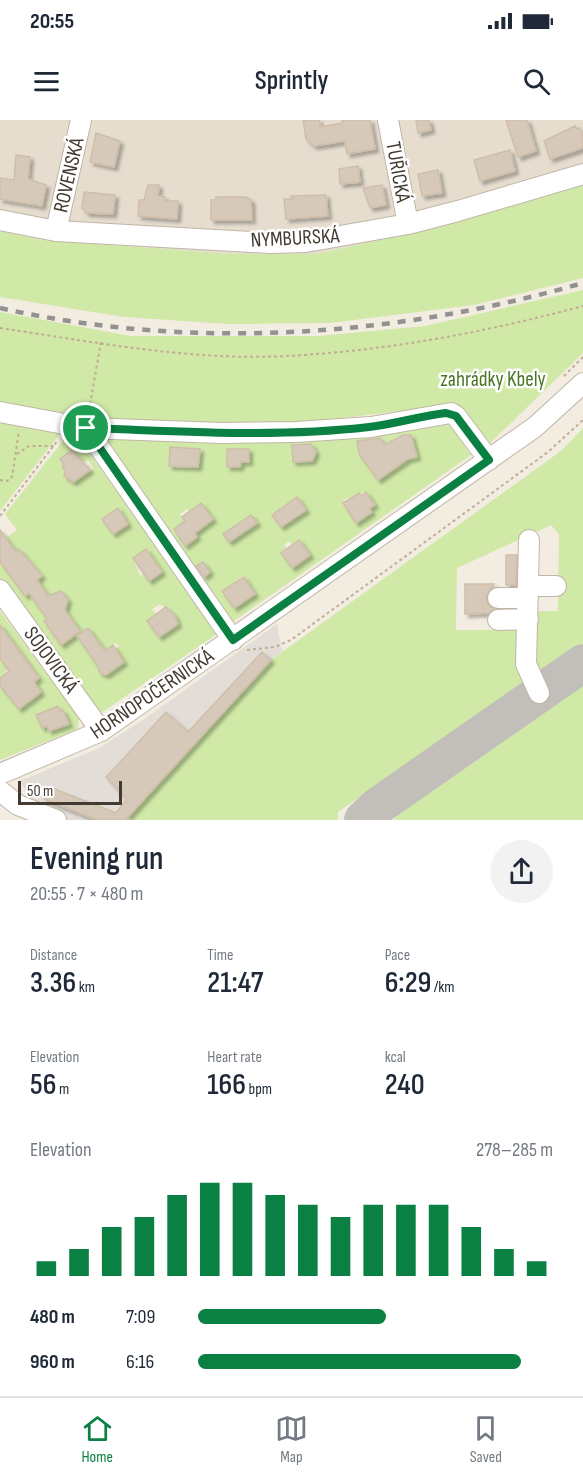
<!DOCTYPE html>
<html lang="en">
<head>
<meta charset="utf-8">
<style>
  body { margin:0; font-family:"Sofia Sans Condensed",sans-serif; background:#f2f2f3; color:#1f2937; height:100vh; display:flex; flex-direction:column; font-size:22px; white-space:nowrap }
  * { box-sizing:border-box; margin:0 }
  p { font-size:20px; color:#747a83 }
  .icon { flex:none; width:33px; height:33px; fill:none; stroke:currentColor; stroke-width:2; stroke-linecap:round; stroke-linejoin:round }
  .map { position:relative; height:700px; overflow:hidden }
  .side { display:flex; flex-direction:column; background:#fff; flex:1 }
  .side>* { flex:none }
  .scale { position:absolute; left:18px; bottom:15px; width:104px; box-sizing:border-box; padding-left:6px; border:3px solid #433b32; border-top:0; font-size:16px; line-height:21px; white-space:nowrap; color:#433b32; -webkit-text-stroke:4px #fff; paint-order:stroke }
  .pin { position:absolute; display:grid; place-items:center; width:51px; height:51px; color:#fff; margin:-26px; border:3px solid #fff; border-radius:50%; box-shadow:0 2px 6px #0007 }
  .round { display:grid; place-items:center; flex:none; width:63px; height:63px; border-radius:32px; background:#f2f2f3 }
  .overview { display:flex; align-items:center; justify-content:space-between; height:102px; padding:0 30px }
  h1 { font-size:33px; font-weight:600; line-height:45px }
  .metrics { display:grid; grid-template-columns:repeat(3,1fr); gap:9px; height:102px; padding:6px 30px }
  .metrics div { display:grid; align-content:center }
  .metrics b { font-size:30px; font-weight:600 }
  .metrics small { font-size:16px; font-weight:400 }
  .metrics p { font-size:16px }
  .chart { height:168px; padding:12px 30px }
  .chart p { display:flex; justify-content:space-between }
  .chart svg { width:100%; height:108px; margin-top:6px; stroke:#0b8043; stroke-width:6 }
  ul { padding:0 30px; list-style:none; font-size:20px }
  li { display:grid; grid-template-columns:96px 72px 1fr; align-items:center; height:45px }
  li i { height:15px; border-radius:8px; background:#0b8043 }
  .status { display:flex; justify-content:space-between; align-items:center; height:42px; padding:0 30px; background:#fff; direction:ltr }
  .status svg { height:16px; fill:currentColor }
  header { display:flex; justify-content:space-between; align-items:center; height:78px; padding:0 30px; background:#fff; font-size:27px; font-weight:600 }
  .tab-bar { display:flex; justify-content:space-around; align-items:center; height:84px; border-top:2px solid #e0e1e3; background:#fff; font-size:16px; color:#747a83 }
  .tab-bar a { display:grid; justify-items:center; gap:3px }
  .tab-bar .active { color:#0b8043 }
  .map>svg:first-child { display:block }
</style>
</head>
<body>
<div class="status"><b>20:55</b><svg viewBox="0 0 49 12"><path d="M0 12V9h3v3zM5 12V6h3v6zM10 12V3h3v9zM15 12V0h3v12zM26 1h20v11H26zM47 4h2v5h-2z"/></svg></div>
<header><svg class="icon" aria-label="menu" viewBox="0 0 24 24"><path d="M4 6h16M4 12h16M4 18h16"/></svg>Sprintly<svg class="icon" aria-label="search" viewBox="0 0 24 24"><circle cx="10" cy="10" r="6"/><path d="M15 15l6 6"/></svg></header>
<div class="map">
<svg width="583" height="700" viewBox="0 0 583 700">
  <defs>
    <filter id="shadow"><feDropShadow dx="3.5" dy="3.5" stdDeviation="1.5" flood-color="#0004"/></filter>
  </defs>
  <rect width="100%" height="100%" fill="#f2ece1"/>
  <path fill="#e6ddcf" d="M0,0H583V64L455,103L317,134H233L43,120L0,111Z"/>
  <path fill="#e3ddd7" d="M277,504L282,531L271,540L125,700H35L28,675L20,661L99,628L143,600Z"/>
  <path fill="#d0e9a7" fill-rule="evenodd" d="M583,64V158L474,185L330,203L228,204L124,197L0,177V111L43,120L233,134H317L455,103Z
    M583,170V233L487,326L457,284L277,306L88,303L0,289V192L131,216H319L425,206Z
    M0,298L62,311L0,391Z
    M448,302L471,335L231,503L100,319L104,314ZM411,315L417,336L408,339L378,360L362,337L380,318L385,325L398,316ZM311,324L316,332L312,341H293L292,325ZM170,327L200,329L198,347L176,348L169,346ZM227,329L241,342L240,347L227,348ZM366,372L374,384L369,388L372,392L357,403L343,380ZM297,378L306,390L280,407L272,394ZM201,383L213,399L200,409H192L197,417L185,425L174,410L185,401L180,394L187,389L189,392ZM241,402L247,410L229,422L223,414ZM299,420L310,435L292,448L281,432L287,429L284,425L289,421L292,425ZM203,442L210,452L201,459L193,449ZM243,456L255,474L234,488L222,471Z
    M583,308V523L538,554L533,548L532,491H558L559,414L551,405L457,448L456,510H497L498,503L523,506L522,565L338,692V700H125L271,540L561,331Z
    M66,317L81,321L217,514L101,593L0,460V442L25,475L42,456L36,447L30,451L19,430L16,432L6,418L17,410L5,394ZM72,330L84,342L88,340L94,349L66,356L60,339ZM118,388L128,403L113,414L103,399ZM146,429L162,452L149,461L144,454L140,456L133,438ZM61,471L68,480L65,490L80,511L61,525L44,502L51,496L56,474ZM160,484L176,497L178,503L159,517L147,501L156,494L152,489ZM116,523L119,527L115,529L124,542L105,555L100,553L94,539Z
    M0,491L79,598L78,609L0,640V565L19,589L41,572L34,562L39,558L18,529C7,537 10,551 0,559ZM58,586L60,592L64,591L68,604L50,611L47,606L42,608L37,595Z
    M583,563V700H394L403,687Z"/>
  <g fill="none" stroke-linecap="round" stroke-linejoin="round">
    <path stroke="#c2bfba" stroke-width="38" d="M363,700L378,686L583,543"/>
  </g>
  <path fill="#d7c9b9" stroke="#cfbea9" stroke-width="1.5" filter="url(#shadow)" d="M303,0H319L320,7L342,3V0H370L375,29L347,34L345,21L314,26L306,19Z
    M416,0H429L431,10L418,13Z
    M506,0H527L536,31L518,37Z
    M575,6L577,9L580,8L583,16V28L550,39L544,21Z
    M96,13L120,21L114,47L90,42Z
    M510,30L515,51L480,61L474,40Z
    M16,35L30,37L28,59L46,65L42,86L0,79V58L14,60Z
    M358,46L360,62L340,64L339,49Z
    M438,50L442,73L422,76L418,54Z
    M148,65H159L158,76L165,77V81H178L177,99L138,96L139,80H144Z
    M382,65L386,85L370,88L363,68Z
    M84,72L115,75L113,94L87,93L82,88Z
    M326,75L328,96L286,99L284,79H293L291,76Z
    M216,77H246L251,80L252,100H211V80H216Z
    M403,315H411L417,337L408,339L378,360L359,334L357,321L380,318L384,325Z
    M311,324L316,332L312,341L293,342L292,325Z
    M170,327L200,329L198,347L169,346Z
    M227,329H249V342H241L240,347H227Z
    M72,330L90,350L73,362L64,356L65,351L62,346L64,345L60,339Z
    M366,372L375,385L369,388L372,392L356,403L343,383L359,373L361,376Z
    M297,377L306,390L281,407L272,395Z
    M201,383L213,399L195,413L197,417L185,426L174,409L185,401L182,397Z
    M118,388L128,404L113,414L102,399Z
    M251,395L257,403L229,422L223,414Z
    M0,410L16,432L19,429L42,456L37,460L48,476L61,471L68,480L65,490L80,511L61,525L44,501L47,499L29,473L25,476L0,442Z
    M299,420L310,435L292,448L281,433Z
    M146,429L162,452L149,461L133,438Z
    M506,435H517L516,465H506Z
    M203,442L210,452L204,457L196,446Z
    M244,457L255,474L234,488L222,471Z
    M465,464H494L486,477L488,484L494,489L488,493L465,494Z
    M166,487L175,496L178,504L159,517L147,501Z
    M0,505L39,558L34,562L41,572L19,589L0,566V558L9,551L0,538Z
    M88,508L105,531L113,525L124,542L106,555L99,552V548L77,516Z
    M262,532L271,540L127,698L131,700H97L44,679L47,669L52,668L116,693L127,679L106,657L110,653L166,592L188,612Z
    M58,586L60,592L63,590L69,604L49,611L47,606L42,608L36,595Z"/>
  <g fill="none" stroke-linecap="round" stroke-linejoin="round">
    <defs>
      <path id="minor" d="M388,0L408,104
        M0,100L56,111L270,123L306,122L408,104L458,91L583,54
        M56,111L81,0
        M0,292L86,308L221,313L296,312L371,307L451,293L456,296L489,340
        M86,308L233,520
        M529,420L526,544L539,573
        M528,466H556
        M0,470L101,611
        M498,478H528
        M498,500L528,499
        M0,654L101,611L535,307L583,263
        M0,671L18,685L56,700"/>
    </defs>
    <use href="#minor" stroke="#c0b6a7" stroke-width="22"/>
    <path stroke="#c0ad94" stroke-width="2" stroke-dasharray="3 3" stroke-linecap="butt" d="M0,208C94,222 191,241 286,236C387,231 486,212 583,186
      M564,256L583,237
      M89,290L101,222
      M17,334L29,326H54
      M0,360L7,361L12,357L19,311
      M0,396L58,320
      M247,530L275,527L291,520L548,332L583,300"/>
    <use href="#minor" stroke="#fff" stroke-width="20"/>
    <path stroke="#929292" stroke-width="4.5" stroke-dasharray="8 8" stroke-linecap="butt" d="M0,188C191,231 396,217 583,163"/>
  </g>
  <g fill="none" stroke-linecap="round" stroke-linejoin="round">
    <defs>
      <path id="route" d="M446,293L456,296L489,340L233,520L86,308C180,311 275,318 369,307C395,304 420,296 446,293Z"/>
    </defs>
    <use href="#route" stroke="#fff" stroke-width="12"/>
    <use href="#route" stroke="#0b8043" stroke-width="8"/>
  </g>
  <g text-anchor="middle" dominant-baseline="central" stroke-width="5" stroke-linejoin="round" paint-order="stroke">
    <g font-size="21" fill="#433b32" stroke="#fff">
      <text transform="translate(398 52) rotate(80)">TUŘICKÁ</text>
      <text transform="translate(69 55) rotate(-77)">ROVENSKÁ</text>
      <text transform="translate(295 118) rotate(-3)">NYMBURSKÁ</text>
      <text transform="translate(51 540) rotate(54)">SOJOVICKÁ</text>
      <text transform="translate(152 574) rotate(-34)">HORNOPOČERNICKÁ</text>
    </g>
    <g font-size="21" fill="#487624" stroke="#fff">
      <text x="493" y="259">zahrádky Kbely</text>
    </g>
  </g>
</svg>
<div class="scale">50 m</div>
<div class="pin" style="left:86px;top:308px;background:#1e9e55"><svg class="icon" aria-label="arrive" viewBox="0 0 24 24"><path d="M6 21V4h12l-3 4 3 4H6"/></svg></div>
</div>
<section class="side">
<div class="overview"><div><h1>Evening run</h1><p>20:55 · 7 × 480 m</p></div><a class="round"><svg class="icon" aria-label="share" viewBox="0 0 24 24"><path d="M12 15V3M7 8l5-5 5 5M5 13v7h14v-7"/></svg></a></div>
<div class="metrics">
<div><p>Distance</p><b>3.36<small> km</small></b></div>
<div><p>Time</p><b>21:47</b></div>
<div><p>Pace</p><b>6:29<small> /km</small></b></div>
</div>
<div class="metrics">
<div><p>Elevation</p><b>56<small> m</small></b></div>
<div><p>Heart rate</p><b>166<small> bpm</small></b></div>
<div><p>kcal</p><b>240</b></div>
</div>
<div class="chart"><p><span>Elevation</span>278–285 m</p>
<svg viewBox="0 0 160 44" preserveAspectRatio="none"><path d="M5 44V38M15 44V33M25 44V24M35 44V20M45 44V11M55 44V6M65 44V6M75 44V11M85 44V15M95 44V20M105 44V15M115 44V15M125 44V15M135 44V24M145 44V33M155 44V38"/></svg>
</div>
<ul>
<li><b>480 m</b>7:09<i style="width:53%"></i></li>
<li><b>960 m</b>6:16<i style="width:91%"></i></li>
</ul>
</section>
<nav class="tab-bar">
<a class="active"><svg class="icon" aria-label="home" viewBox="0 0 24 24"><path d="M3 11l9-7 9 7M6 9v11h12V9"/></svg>Home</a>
<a><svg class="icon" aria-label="map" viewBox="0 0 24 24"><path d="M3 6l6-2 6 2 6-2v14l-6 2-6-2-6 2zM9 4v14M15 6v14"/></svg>Map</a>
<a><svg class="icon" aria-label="saved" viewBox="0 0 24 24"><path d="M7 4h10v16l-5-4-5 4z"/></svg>Saved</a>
</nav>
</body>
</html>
